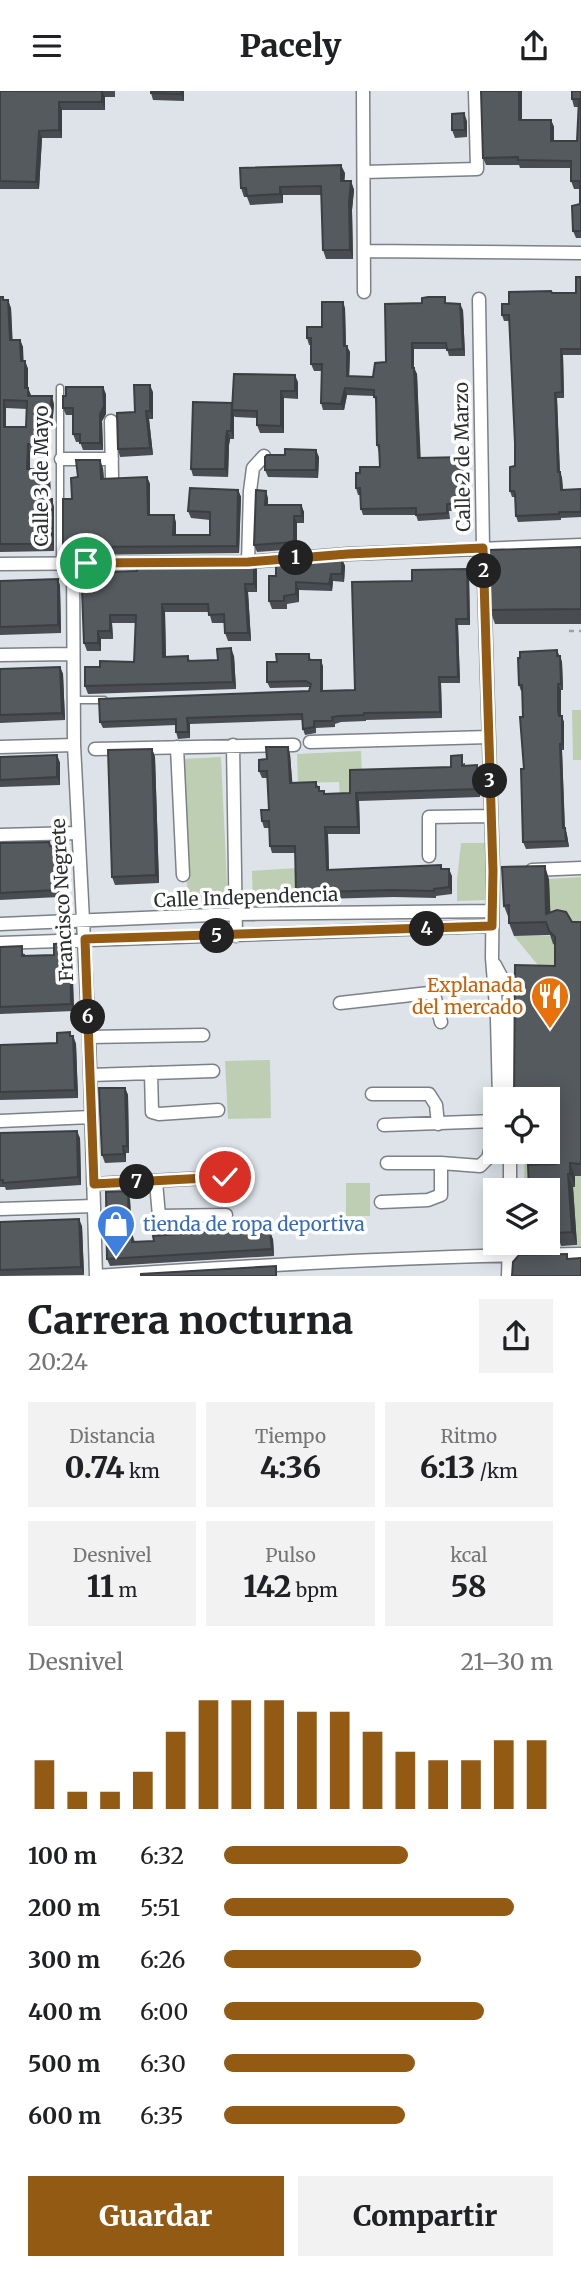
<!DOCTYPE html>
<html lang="es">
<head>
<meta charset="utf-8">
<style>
  body { margin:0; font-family:Merriweather,serif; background:#f2f2f2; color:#202124; height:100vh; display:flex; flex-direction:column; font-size:26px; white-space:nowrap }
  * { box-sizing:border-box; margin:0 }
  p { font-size:23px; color:#757577 }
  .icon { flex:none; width:38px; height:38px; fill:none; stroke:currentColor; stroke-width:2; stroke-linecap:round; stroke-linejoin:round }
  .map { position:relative; height:1185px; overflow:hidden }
  .sheet { display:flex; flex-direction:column; background:#fff; flex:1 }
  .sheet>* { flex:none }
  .buttons { position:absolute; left:483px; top:996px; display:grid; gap:14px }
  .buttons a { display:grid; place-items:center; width:77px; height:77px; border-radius:0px; background:#fff; box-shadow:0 4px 18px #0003; font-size:35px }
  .pin { position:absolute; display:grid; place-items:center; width:60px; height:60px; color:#fff; margin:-30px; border:4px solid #fff; border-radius:50%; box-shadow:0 2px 7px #0007 }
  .km { position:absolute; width:35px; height:35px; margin:-18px; border-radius:50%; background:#222; color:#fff; font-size:19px; line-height:35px; text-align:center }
  .round { display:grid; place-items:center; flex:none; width:74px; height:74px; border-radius:0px; background:#f2f2f2 }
  .headline { display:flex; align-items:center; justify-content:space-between; height:119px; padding:0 28px }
  h1 { font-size:38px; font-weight:800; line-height:52px }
  .stats { display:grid; grid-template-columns:repeat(3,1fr); gap:10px; height:119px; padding:7px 28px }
  .stats div { display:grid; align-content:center; border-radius:0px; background:#f2f2f2; text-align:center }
  .stats b { font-size:30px; font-weight:800 }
  .stats small { font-size:19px; font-weight:400 }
  .stats p { font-size:19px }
  .chart { height:196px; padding:14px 28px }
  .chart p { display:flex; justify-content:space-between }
  .chart svg { width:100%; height:126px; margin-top:7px; stroke:#925a13; stroke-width:6 }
  .button { display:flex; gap:14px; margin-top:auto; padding:14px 28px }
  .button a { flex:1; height:80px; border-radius:0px; background:#925a13; color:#fff; font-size:28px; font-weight:800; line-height:80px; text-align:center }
  .button a+a { background:#f2f2f2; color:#202124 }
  ul { padding:0 28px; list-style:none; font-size:23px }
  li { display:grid; grid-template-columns:112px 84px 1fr; align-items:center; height:52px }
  li i { height:18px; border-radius:9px; background:#925a13 }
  header { display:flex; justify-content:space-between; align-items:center; height:91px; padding:0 28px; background:#fff; font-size:32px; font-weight:800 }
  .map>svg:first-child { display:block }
</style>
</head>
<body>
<header><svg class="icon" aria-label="menu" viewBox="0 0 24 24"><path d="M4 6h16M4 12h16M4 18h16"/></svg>Pacely<svg class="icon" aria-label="share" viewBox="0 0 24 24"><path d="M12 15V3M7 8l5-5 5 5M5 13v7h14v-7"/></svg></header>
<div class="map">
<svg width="581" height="1185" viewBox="0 0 581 1185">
  <rect width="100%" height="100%" fill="#dde3e9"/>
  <path fill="#beceb2" d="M572,619H581V669H573Z
    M361,660L362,686L353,706H340L339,691L298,692L297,663Z
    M221,666L228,814L188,816L182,668Z
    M461,752H486L487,809L457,810V789Z
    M296,777L299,814L253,816L252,780Z
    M581,786V844L550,826L549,788Z
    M514,845H550L560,858L559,878L542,879Z
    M270,969L271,1027L228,1028L225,970Z
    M560,1061L561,1086L524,1087L525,1062Z
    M574,1085H581V1155H577L573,1096H575Z
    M346,1092H370V1125H346Z"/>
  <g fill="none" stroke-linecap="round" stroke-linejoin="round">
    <defs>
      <path id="lane" d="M60,473V297
        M74,609H104"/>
      <path id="street" d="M363,0L364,201
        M364,81L477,78L475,0
        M364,160L581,162
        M479,208L483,457L493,780L492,867L497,928L499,1008
        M111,330L112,386
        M61,368H112
        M248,471L250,400L253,377L264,365
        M0,473L248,471L348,463L581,454
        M73,473L74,654L89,946L96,1185
        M0,564L72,563
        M310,651L489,646
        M233,654L236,845
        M0,656L74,654
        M177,656L183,784
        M95,658L294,654
        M0,744L77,742
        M429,765V726L491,725
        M532,779L581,777
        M0,833L236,823L492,820
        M0,852L492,835
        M495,874L511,904L508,935L509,1008
        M340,912L429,902L435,907L441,931
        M89,946L203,944
        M151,982L152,1021L159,1023L218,1019
        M90,984L213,980
        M372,1003H429L436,1014L438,1033
        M0,1030L91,1026
        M384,1034L495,1030
        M510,1060V1099
        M387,1072H441L480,1075L488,1067L495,1042
        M156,1091L159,1125L226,1124
        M94,1093L225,1086
        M381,1111L428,1109L441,1104V1072
        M0,1118L94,1115
        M96,1185C258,1174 419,1165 581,1163
        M508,1185L509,1152"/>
    </defs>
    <use href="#lane" stroke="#7b8186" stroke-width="9"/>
    <use href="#street" stroke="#7b8186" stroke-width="15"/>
    <path stroke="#9ba0a4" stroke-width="2.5" stroke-dasharray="5 5" stroke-linecap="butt" d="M569,540H581"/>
    <use href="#lane" stroke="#fff" stroke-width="6"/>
    <use href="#street" stroke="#fff" stroke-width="12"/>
  </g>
  <path fill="#494d52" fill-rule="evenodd" d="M0,0H115V6H105V19H62V47H42L39,98H0Z
    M184,0V10L153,9L151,2Z
    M581,0V147H576L573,140L580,113V98H574L571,90V77H520L519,74H486L483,67L522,29H551L554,36V50H577L579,16H574L572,8Z
    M467,30V46L455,47L452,39Z
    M345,82L344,90H351L354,99L352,119L353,168H326L323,159L321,104H283V112L250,114L247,106H244L241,97Z
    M581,186V264H563L564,307H557L560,381L562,387L563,398H581V426L561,427V429L518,431L516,425L515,406H512L510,400L515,375V352L510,230H504L502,224L509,213L551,200L552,202H576Z
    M0,206H3L11,217L12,249H20L23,256V270H25L28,278V297L31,305L54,313L52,336H46V353H42V361H30V378L50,386L51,408L54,416V460L0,461ZM6,317L27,318L26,336H6Z
    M448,212L463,219L465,265H449L447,258H414V277L417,283L420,367L466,373V419L449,420L450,428L418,430L416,424H363L361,418L360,404H358L356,397L360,382L380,376L379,361L377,354L376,312L374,305L347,304L344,319H323L321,312L322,280H314L311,273V254H309L307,247L345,217L346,255L350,261L349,285L373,286L386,271Z
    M298,291V308L284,307V342H260L257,334V327L235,326L234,325V348H230L229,354L228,386L193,385L191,378L232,312Z
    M153,301V328H149L153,364L120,366L118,358L135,321Z
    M106,303V323L102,330L103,359H83L80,351H76L73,343V324H66L63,317Z
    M285,364L319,366L318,387L268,386L265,379Z
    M103,377L104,388L147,386L150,393V424H174L176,432V444H210V429L191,427L188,420L238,399L241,406L239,462L83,464L82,461L66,462L63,455L72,408L78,386Z
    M268,407V414H301L304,421V432H297V458L257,461L254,454Z
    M581,456V533H495L490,519Z
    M342,468L345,475L344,491L333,490L332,500L299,499V511L287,513V518H272L269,510L276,485Z
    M254,471L257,479V501H248L251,550H228L225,542L224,532H212L209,521H165L166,566L188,565L190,570L218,569L234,565L236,598L88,603L85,595L100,576L134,571L136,532H112L113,548H101V560H87L84,552L114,481Z
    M467,478L469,484L470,534H458L460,592H441L442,627L366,629V630L341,631L335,633V636L316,637V642L305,644L303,638L302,629L190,633V647L178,648L176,641V634L103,637L100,631L309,600L310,597L309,596L270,597L267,591L277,571L309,563L311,569L323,575V600L355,599L412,490Z
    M58,488L60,495L61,542L0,544V490Z
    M557,559L562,571L563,599H561V625L564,631V659H562L565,737L567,744L569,756L526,758L523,751L524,678L522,600H521L519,594Z
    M60,576L63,583L65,629L0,632V578Z
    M152,658L155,666L159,792L115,794L112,786Z
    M290,663L292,692L316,691L320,700L325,703L350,702L465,672V675L477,674L479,681L480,706L359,710L360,743H328L329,779L441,774L442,778L452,785V803L436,805V807L394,806L322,808V810L298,808L296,801L295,762H272L270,755L269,737H264L262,730L269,719L268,687H262L259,680L267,668Z
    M57,664L60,672V694L0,696V666Z
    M49,751L51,755L66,757L69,764L70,782L60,783L59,806L0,809V752Z
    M549,788L550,822L572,831H581V1085H575V1096H573L577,1154L561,1155L557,1142L556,1128H548V1099L556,1073L555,1047H548V1008L555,854L553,853L550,844L514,845L509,832V828L504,815Z
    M0,856L25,863V865L54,864L72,860L74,920L0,923Z
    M72,945H73L76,953L78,1007L0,1009V954L57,952Z
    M125,997L128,1004L129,1062H126V1071L105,1072L102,1064Z
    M0,1042L80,1047L81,1094L6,1099L5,1096H0Z
    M130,1108L132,1142L135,1151L154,1150L244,1138L246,1143L273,1148L274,1165L110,1175L107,1168Z
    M0,1131L82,1135L84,1184L0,1185Z"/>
  <path fill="#3c3f42" d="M102,0L105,6V19L102,11Z
    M181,0H184V10L181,3Z
    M519,0H522V36L519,29Z
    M59,11L62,19V47L59,39Z
    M464,22L467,30V46L465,39Z
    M551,29L554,36V58L551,50Z
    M39,40L42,47L39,98L36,91Z
    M341,74L345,82L344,98L341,90Z
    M351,90L354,99L352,119L353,168L350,159L349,111Z
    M280,96L283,104V112L280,103Z
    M8,209L11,217L13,256L10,249Z
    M343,211L345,217L346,261L344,255Z
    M460,213L463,219L465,265L463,258Z
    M20,249L23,256L24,278L21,270Z
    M412,252L414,258V277L417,283L421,373L418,367L412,277Z
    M347,255L350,261L349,292L347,285Z
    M561,258L563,264L564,307L562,301Z
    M25,270L28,278V297L31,304V312L25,297Z
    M295,284L298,291V308L295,300Z
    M150,294L153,301V328L150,320Z
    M103,296L106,303V323L102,330L103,359L100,352V323Z
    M345,297L347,304L344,319L341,313Z
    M281,300L284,307V342L281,335Z
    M555,302L557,307L560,387L558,381Z
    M52,305L54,313L52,336L49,328Z
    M4,309L6,317V343L4,336Z
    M232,312L234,325V348L231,340Z
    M146,320L149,328L153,364L150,357Z
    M43,328L46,336V353L43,346Z
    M227,340L230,348L229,354L228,386L225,378L226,346Z
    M39,346L42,353V361L39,353Z
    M28,353L30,361V386L27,378Z
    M316,359L319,366L318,387L316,379Z
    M464,366L466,373V419L464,413Z
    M100,369L103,377L104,395L101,388Z
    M48,378L50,386L51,416L48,408Z
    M560,381L562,387L563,404L561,399Z
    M147,386L150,393V431L148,424Z
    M238,399L241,406L239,462L237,455Z
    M266,400L268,407V421L265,414Z
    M52,408L54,416V460L52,453Z
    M301,414L304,421V432L302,425Z
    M174,424L176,432V452L173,444Z
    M294,425L297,432V458L294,451Z
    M342,468L345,475L344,491L342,483Z
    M254,471L257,479V501L254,493Z
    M467,478L469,484L470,534L468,528Z
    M331,483L333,490L332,500L329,493Z
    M58,488L60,495L61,542L58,534Z
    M296,491L299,499V511L296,503Z
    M245,493L248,501L251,550L248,542Z
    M162,513L165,521L166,574L163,566Z
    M110,524L112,532L113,548L110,540Z
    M456,528L458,534L460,592L458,586Z
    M98,540L101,548V560L98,552Z
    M231,557L234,565L236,598L233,591Z
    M560,565L562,571L563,599L561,593Z
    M321,569L323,575V606L321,600Z
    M60,576L63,583L65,629L62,622Z
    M439,586L441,592L442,627L440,621Z
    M558,593L561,599V626L559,625L558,619Z
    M562,625L564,631V659L562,653Z
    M187,627L190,633V647L188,641Z
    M560,653L562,659L565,744L563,737Z
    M288,656L290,663L293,699L290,692Z
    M152,658L155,666L159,792L156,784Z
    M57,664L60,672V694L57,686Z
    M477,674L479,681L480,706L478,698Z
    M356,702L359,710L360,743L358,736Z
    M325,736L328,743L329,786L327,779Z
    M565,737L567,744L569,756L566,750Z
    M66,757L69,764L70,782L67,775Z
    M57,775L60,783L59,806L56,799Z
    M545,775L549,788L551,836L546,823Z
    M449,778L452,785V803L449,796Z
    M70,852L72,860L74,920L71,913Z
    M73,945L76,953L78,1007L75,999Z
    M125,997L128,1004L129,1062L127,1055Z
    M77,1040L80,1047L81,1094L78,1086Z
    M123,1055L126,1062V1071L124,1063Z
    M570,1072L575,1085V1096L570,1083Z
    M568,1083L573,1096L577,1154L572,1141Z
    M128,1100L130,1108L132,1150L129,1142Z
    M79,1128L82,1135L84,1184L81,1176Z
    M270,1141L273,1148L274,1165L272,1158Z"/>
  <path fill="#555a5f" stroke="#3c3f42" stroke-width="2" fill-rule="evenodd" d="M0,0H102V11H59V39L39,40L36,91L0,90Z
    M151,0H181V3L151,2Z
    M481,0H519V29H551V50H577L579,8H572V0H581V140H573L572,115L580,113V90H571V70L518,69V66L483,67Z
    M464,22L465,39H452V23Z
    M341,74V90H351L349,111L350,159H323L321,95L280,96V103L247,105L246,97H241L240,77Z
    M576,186H581V258H561L562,301L555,302L558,381H560L561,399L581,398V421H559V423L516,425L515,403L514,400H510V376L515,375V352L509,224H502V213H509V201L551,200L552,202H576Z
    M0,206H3V209H8L10,249H20L21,270H25V297H28V305H52L49,328H43V346H39V353H28L27,378H48V408H52V453H0ZM4,309L27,310L26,336H4Z
    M428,206H445V212L460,213L463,258L447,259L446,252H412V277H414L418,367L464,366V413H447V422L416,424V417L361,418L360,397H356V382H360V376H380L379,354H377L376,306H374V299L345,297L341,313L321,312L322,273H311V247H307V236H322V211H343L344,255H347V285L373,286L375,272L386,271L385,213L422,212V207Z
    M234,283L295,284V300H281V335L257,334V320L232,319Z
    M134,294H150V320H146L150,357L118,358L117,322L135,321Z
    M66,296H103L104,315L100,323V352H80V343H73V317H63V305H66Z
    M193,311L232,312L231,340H227L226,346L225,378H191Z
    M285,358L316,359V379H265V366L267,364H285Z
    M76,369H100L101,388L147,386L148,424H174L173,444H210V421L188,420L190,397L238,399L237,455L80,456V454L63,455V408H72L71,387L78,386Z
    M256,399L266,400L265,414H301L302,425H294V451L254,454Z
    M581,456V518L490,519L489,459Z
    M342,468V483H331L329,493L296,491V503L284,505V510H269V485H276V470Z
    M254,471V493H245L248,542H225L224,523L209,524L208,513H162L163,566L188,565V570L218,569L217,558L231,557L233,591L85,595V576H100V570L134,571L136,524H110V540H98V552H84L81,473H111L112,481L137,480V473Z
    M467,478L468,528H456L458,586H439L440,621L364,622V624L339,625L332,626L333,630H314V636L303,638L302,623L187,627L188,641H176V628L100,631L99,608L309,600L311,593L306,590L267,591V571H277L276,563H309V569H321V600L355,599L352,491L412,490V479Z
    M58,488V534L0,536V490Z
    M557,559V565H560L561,593H558V619L559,625H562V653H560L563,737H565L566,750L523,751L521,678H524L520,626H523L522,594H519L518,567H520V561Z
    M60,576L62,622L0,624V578Z
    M266,656H288L290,692L316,691V696H319V700H324V703L350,702V679L451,676V665L462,664V675L477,674L478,698L356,702L358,736H325L327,779L441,774V778H449V796L434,798V800L391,799L320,801V803L296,801L295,755H270L269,730H262L261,719H269L267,680H259V669L267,668Z
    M152,658L156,784L112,786L108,659Z
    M57,664V686L0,689V666Z
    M49,751L50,755L66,757L67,775H57L56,799L0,802V752Z
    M545,775L546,823L557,819L566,821L572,831H581V1073L570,1072V1083H568L572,1141L557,1142L556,1115H548V1099H529L528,1074L556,1073L555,1034H548V1008H514L515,874L555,875V846L549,840L546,831L509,832V814L504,815L502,776Z
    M70,852L71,913L0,916V856L22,855V865L54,864V853Z
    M70,941V945H73L75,999L0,1001V954L57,952V942Z
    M99,997H125L127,1055H123L124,1063L102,1064Z
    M77,1040L78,1086L3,1092V1089H0V1042Z
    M128,1100L129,1142H132V1151L154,1150L153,1145L244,1138L245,1143L270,1141L272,1158L107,1168L106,1101Z
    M79,1128L81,1176L0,1179V1131Z
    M567,1163V1168L581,1167V1185H512L513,1171L519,1164Z
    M276,1175V1185H141V1183Z"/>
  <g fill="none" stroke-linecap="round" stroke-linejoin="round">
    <defs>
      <path id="route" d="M86,472L248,471L348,463L483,457L493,780L492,835L85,848L94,1093L225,1086"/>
    </defs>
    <use href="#route" stroke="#fff" stroke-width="14"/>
    <use href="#route" stroke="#925a13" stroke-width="9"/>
  </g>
  <defs>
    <symbol id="restaurant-pin" viewBox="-11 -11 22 30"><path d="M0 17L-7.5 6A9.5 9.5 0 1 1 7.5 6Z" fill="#e8710a" stroke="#fff"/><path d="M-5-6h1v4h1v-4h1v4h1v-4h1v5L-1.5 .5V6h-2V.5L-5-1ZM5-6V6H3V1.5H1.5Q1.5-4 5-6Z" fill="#fff"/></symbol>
    <symbol id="shop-pin" viewBox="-11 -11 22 30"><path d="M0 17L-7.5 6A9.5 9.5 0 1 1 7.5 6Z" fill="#3f7fe0" stroke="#fff"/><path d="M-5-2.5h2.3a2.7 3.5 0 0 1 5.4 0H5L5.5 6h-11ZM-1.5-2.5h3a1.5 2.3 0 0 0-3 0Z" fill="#fff"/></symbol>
  </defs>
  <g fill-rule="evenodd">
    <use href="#restaurant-pin" x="528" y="883" width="44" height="60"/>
    <use href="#shop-pin" x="94" y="1111" width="44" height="60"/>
  </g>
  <g text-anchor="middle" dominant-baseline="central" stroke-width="7" stroke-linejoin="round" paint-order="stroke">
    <g font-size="19" fill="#2c2e30" stroke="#fff">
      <text transform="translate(462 366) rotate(-91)">Calle 2 de Marzo</text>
      <text transform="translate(41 385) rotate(-90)">Calle 3 de Mayo</text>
      <text transform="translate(246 806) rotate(-2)">Calle Independencia</text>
      <text transform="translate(62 809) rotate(-93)">Francisco Negrete</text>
    </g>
    <g font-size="19" fill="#c56008" stroke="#fff" text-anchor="end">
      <text x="523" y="894">Explanada<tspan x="523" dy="22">del mercado</tspan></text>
    </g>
    <g font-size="19" fill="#366cbe" stroke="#fff" text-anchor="start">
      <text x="143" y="1133">tienda de ropa deportiva</text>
    </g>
  </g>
</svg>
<div class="buttons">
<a><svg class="icon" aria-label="locate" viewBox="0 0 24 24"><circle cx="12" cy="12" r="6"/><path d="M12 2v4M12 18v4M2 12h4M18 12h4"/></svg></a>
<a><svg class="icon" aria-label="layers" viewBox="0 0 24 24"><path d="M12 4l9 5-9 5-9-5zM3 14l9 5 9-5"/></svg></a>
</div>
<div class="pin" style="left:86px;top:472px;background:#1e9e55"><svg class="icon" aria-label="arrive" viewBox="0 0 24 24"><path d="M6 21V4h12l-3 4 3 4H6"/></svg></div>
<div class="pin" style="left:225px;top:1086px;background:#d93025"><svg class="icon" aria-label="check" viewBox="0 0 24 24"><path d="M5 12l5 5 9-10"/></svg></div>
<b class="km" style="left:296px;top:467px">1</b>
<b class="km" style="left:484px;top:480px">2</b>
<b class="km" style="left:490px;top:690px">3</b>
<b class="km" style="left:427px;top:838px">4</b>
<b class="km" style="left:217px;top:845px">5</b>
<b class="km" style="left:88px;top:926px">6</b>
<b class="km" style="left:137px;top:1091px">7</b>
</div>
<section class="sheet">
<div class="headline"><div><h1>Carrera nocturna</h1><p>20:24</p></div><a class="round"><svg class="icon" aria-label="share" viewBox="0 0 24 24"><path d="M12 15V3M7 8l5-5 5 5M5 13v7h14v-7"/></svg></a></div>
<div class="stats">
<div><p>Distancia</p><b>0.74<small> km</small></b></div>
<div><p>Tiempo</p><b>4:36</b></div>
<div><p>Ritmo</p><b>6:13<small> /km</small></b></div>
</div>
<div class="stats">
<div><p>Desnivel</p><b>11<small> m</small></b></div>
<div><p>Pulso</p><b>142<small> bpm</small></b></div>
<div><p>kcal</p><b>58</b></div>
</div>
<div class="chart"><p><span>Desnivel</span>21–30 m</p>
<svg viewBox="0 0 160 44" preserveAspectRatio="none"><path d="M5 44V27M15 44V38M25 44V38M35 44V31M45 44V17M55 44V6M65 44V6M75 44V6M85 44V10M95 44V10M105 44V17M115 44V24M125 44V27M135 44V27M145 44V20M155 44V20"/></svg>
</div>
<ul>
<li><b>100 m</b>6:32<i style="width:56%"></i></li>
<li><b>200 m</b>5:51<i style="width:88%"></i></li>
<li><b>300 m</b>6:26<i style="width:60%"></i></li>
<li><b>400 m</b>6:00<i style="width:79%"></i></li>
<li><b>500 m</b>6:30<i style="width:58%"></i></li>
<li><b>600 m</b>6:35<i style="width:55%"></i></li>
</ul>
<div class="button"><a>Guardar</a><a>Compartir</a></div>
</section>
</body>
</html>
